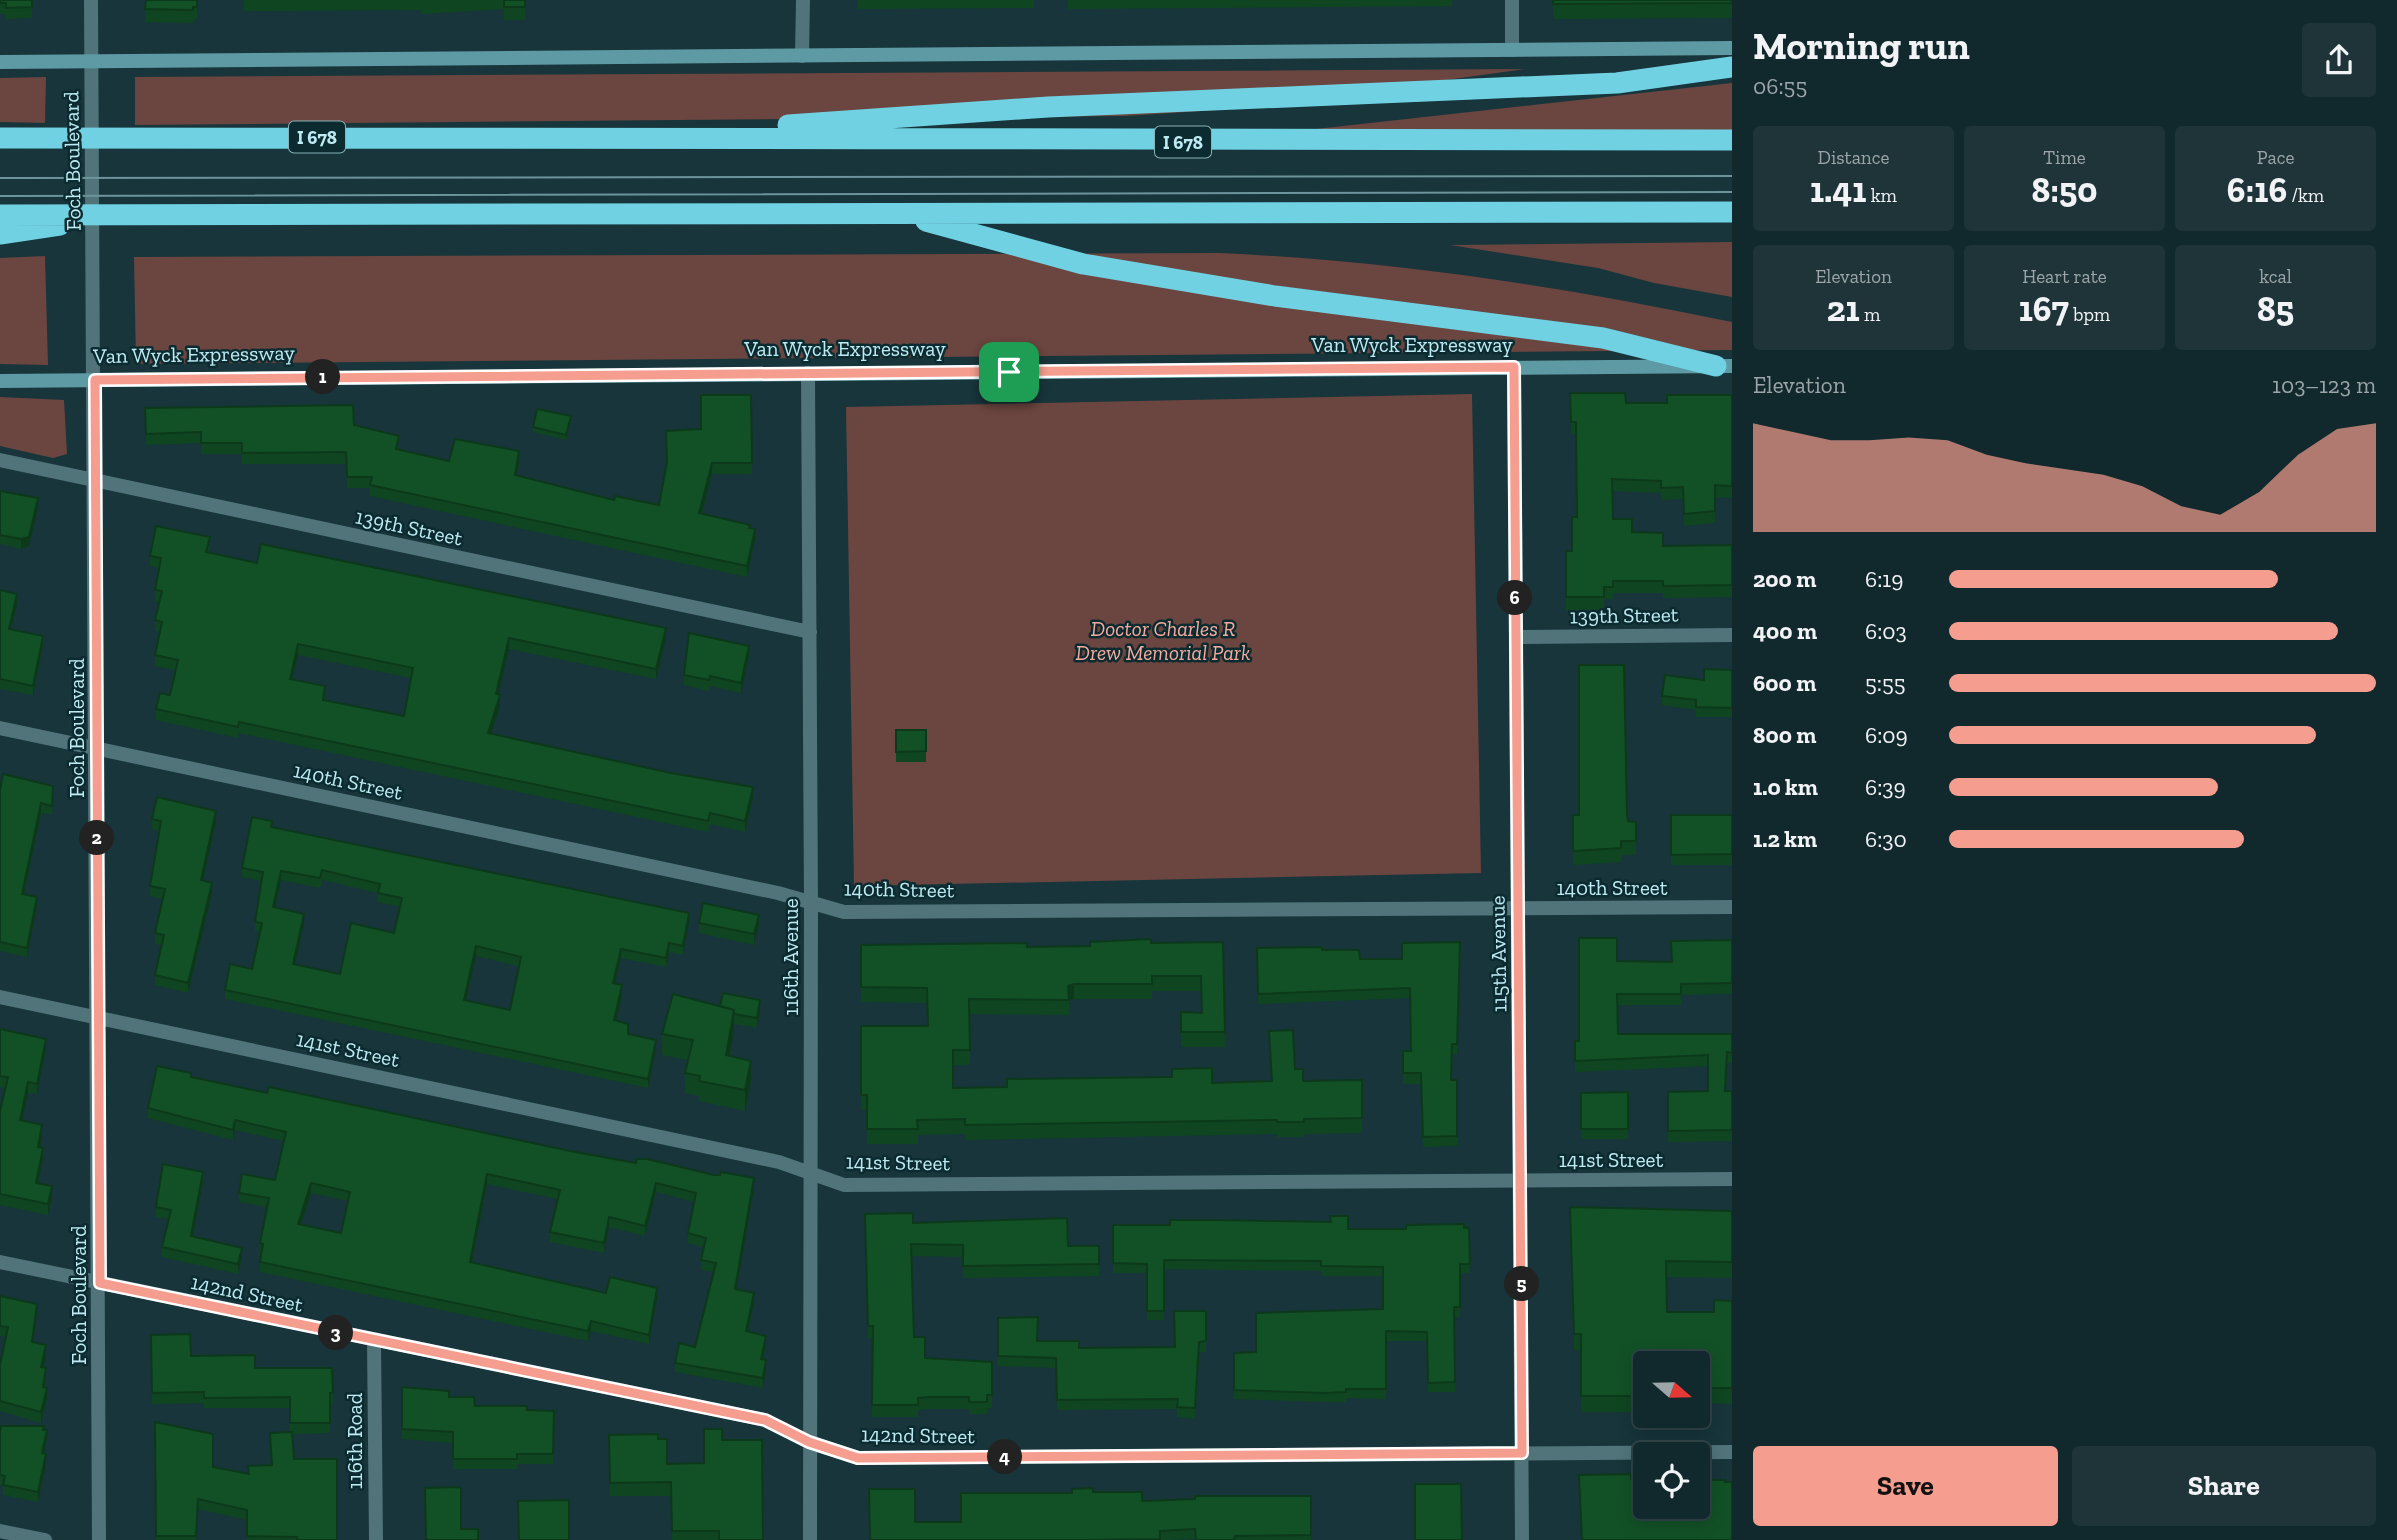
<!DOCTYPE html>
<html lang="en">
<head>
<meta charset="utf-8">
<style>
  body { margin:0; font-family:"Zilla Slab",serif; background:#1e3438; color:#f1f3f6; height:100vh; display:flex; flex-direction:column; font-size:26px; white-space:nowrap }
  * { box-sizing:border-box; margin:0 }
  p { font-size:23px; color:#9ca6a9 }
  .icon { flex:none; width:38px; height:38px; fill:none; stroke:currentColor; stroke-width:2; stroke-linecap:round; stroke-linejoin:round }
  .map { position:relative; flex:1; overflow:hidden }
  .sheet { display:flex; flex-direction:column; background:#11282c; width:665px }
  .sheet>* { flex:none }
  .needle { width:46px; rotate:110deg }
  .tools { position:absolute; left:1633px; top:1351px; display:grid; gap:14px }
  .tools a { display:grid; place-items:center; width:77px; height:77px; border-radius:7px; background:#11282c; box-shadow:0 4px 18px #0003,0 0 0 2px #304448; font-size:35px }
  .pin { position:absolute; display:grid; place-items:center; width:60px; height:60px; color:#fff; margin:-30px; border-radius:14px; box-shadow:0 4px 10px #0006 }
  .km { position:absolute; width:35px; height:35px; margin:-18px; border-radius:50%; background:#222; color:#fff; font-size:19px; line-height:35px; text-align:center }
  .round { display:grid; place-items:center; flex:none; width:74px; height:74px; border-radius:7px; background:#1e3438 }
  .overview { display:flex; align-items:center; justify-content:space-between; height:119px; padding:0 21px }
  h1 { font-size:38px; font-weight:700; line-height:52px }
  .metrics { display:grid; grid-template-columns:repeat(3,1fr); gap:10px; height:119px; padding:7px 21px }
  .metrics div { display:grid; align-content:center; border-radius:7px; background:#1e3438; text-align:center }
  .metrics b { font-size:35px; font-weight:700 }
  .metrics small { font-size:19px; font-weight:400 }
  .metrics p { font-size:19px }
  .chart { height:196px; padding:14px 21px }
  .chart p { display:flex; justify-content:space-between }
  .chart svg { width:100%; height:126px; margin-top:7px; fill:#f59d8e; opacity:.7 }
  .button { display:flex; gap:14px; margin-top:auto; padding:14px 21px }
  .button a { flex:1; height:80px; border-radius:7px; background:#f59d8e; color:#111; font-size:28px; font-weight:700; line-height:80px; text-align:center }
  .button a+a { background:#1e3438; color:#f1f3f6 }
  ul { padding:0 21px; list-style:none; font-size:23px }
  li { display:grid; grid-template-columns:112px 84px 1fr; align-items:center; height:52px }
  li i { height:18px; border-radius:9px; background:#f59d8e }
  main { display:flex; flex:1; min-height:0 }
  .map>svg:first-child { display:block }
</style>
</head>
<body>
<main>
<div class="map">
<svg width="1732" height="1540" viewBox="0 0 1732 1540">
  <rect width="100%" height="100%" fill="#17353b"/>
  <path fill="#6b453f" d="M1525,69L1246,108L1126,116L135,125V77Z
    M46,77L45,123L0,122V78Z
    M1732,83V131L1307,130Z
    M1732,242V297L1654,283L1598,268L1450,245Z
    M1219,253C1395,261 1559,286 1732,322V350L136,364L134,257Z
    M45,256L48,365L0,364V258Z
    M1472,394L1481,873L854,886L846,407Z
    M0,397L64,400L67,454L53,458L0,446Z"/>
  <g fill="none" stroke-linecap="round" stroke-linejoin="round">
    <path stroke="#50747a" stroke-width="14" d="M91,0L99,1540
      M1512,0V50
      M802,56L803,0
      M1514,367L1522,1540
      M808,373L811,903L810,1540
      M0,460L810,632
      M1516,637L1732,635
      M0,728L778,893L844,912L1732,907
      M0,997L779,1162L844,1185L1732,1179
      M0,1262L765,1420L809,1442L858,1458L1732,1452
      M374,1341L376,1540
      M0,1531L45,1540"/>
    <path stroke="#5e9aa4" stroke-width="14" d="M0,62L1732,48
      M0,381L1732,366"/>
    <path stroke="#70d1e2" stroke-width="21" d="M788,125L1048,107L1617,83L1732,67
      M0,138C577,135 1155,142 1732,140
      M0,215L1732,212
      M926,221L1083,264L1275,296L1603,338L1716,366
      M0,234L60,225"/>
    <path stroke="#6e949b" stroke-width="2" d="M0,178L1732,176
      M0,196L1732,192"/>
  </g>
  <path fill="#0f4621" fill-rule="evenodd" d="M0,0H32V18L6,19V14H0Z
    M146,0H197V19H193V23L145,22Z
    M244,0H525V20H504V9L421,14V10L244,11Z
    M858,0H1034V8L858,9Z
    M1068,0H1452V6L1068,9Z
    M1553,0H1732V18L1553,19Z
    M1570,393L1626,403H1667L1732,395V498L1715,497V523L1684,526L1683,499L1661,500V493L1613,491V519L1632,532L1663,546L1732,545V597L1663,598V593H1613V599H1604V610H1566V551H1572L1577,517L1576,434H1571Z
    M751,395L752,474H712L702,514L750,528L755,540L747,577L370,496V488H347L346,464H242V454H201V443L146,445L145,408L354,425L399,447V450L449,461L519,462L517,475L614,500L659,505L701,429Z
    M571,421L566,440L533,432V427Z
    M0,491L38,508L29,546L21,549L0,544V546Z
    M210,547L208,553L257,563L666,639L656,679L509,649L498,695L500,706L491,734L753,798L745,832L710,824L708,832L239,733L238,738L156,720V709L170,695L176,670L155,666V655L160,632L155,631V620L159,602L155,601V590L159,568L150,566V556ZM298,655L411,678L404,716L325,700V697L292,679Z
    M0,590L17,603L11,629L43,645L33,695L0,689Z
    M749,656L741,693L710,686L709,691L684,685V675Z
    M1732,670V717H1696V710L1662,705V696Z
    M896,730H926V762H896Z
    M53,786L52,815L41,813L24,894L37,906L27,957L0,951V790Z
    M1573,815L1636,822V855H1621V862L1573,865Z
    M1671,815H1732V865H1671Z
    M152,819L216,821L203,881L212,893L188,993L155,985V975L162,945L155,944V933L163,899L150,896V886L159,831L152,829Z
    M272,827L689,923L683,955L669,952L666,967L621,958L615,984L622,995L616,1021L628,1034L656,1049L648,1088L225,999V990L252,969L260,932L255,931V922L262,881L242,877V868ZM281,880L320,888L322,880L378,893V902L400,907L394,933L340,974L295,964L304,923L275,908ZM476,956L519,966L510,1010L466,1000Z
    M699,923L759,925L754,945L699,933Z
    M1732,940V994L1681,995V1005H1617L1618,1034H1732V1063H1727L1726,1091H1732V1141L1668,1142V1092L1708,1091V1066L1575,1072V1041H1579L1617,961L1672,962Z
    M1223,942L1225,1047H1181V1012L1201,1013V991H1152V999H1074L1069,1001V1015L970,1014V1065H953V1088L1271,1081L1269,1031L1303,1081L1362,1080V1133L1304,1134V1137H1277V1134L965,1140V1134L918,1135V1144H867V1110H861V1026H928L927,1003L861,1002V945L1027,947Z
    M1460,942L1457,1054H1452V1080H1457V1146L1423,1147L1421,1084H1403V1051H1411L1410,998L1258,1004L1257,948L1322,950L1360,959H1402Z
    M720,1006L760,1010L757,1028L734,1024V1030L730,1056L751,1081L745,1111L699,1101V1096L685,1093V1073L688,1060L662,1055V1034Z
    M0,1029L46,1049L37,1094L28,1093L22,1121L42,1136L40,1147L43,1159L38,1183L52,1197L48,1215L0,1205V1111L5,1088L0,1087Z
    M191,1077L267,1093L570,1151L754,1188L736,1289L754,1303L748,1332L766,1345L763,1360L766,1370L763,1388L675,1372V1363L695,1347L714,1272L701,1270V1260L704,1247L688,1243V1233L695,1202L656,1192L645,1236L609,1227L604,1253L550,1242V1232L558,1199L487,1184L472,1263L606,1293L657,1298L649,1344L591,1331L588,1341L260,1272V1262L262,1253H260V1243L267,1207L239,1202V1193L275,1180L284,1141L235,1130L233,1140L148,1118V1108ZM311,1193L348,1201L341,1233L301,1225Z
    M1628,1092V1139H1581V1093Z
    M203,1182L193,1236L242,1258L238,1274L162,1257V1247L168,1219L156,1217V1207Z
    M1732,1211V1278L1667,1277V1312H1714L1732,1301V1404L1698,1403V1363H1645V1412H1581V1350H1574L1570,1223Z
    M865,1214L913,1223L1068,1246H1099V1276L963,1278V1257L911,1256L914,1337L925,1358L992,1362V1408H987V1414H969V1409H930L918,1410V1417H872L873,1338H868Z
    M1113,1225L1348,1229L1469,1228L1470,1273H1460V1317H1454L1455,1392H1428L1427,1341H1386V1399L1346,1398V1402H1325L1234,1399V1353L1256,1352L1383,1309V1276H1321V1271L1164,1269V1320H1147V1273H1113Z
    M0,1296L37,1314L33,1342L46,1355L43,1368L46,1379L45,1388L47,1399L41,1423L0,1411V1365L6,1337L0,1336Z
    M1206,1311V1352H1199L1195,1419L1177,1417V1409L1057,1410L1056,1368L998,1366V1318L1037,1341L1079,1348L1175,1347Z
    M151,1335L191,1356L255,1368H332L333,1403H330V1433L292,1434L294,1459L337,1540H247V1520L198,1509L196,1540H156L155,1422L213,1467L249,1474L272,1465L270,1433L290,1432V1408H204V1403L152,1404Z
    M402,1387L449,1397L475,1406L527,1410L554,1411L553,1464H517V1469H453V1443L402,1439Z
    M44,1430L47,1440L44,1453L46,1464L38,1502L3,1495V1486L0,1485V1433Z
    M609,1435L658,1439L667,1464L704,1463L722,1440L763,1540H672L671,1496H610Z
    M1093,1492L1142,1501L1311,1496V1540H1195V1539L1169,1540H870L915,1522H961L1072,1493Z"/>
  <path fill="#0d391b" d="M519,451V462L515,486V475Z
    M712,463V474L699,524V513Z
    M38,498V508L29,546L21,549V539Z
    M755,529V540L747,577V566Z
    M17,594V603L9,638V629Z
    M666,628V639L656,679V669Z
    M43,636V645L33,695V686Z
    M509,638V649L496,705V694Z
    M298,644V655L290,689V679Z
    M749,646V656L741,693V683Z
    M500,695V706L488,744V733Z
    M753,787V798L745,832V821Z
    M41,803V813L22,903V894Z
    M216,811V821L201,890V880Z
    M281,871V880L273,917V907Z
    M212,883V893L188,993V983Z
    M37,897V906L27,957V948Z
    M689,913V923L683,955V946Z
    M304,914V923L293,974V964Z
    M759,915V925L754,945V934Z
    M669,943V952L666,967V958Z
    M476,946V956L464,1009V1000Z
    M621,949V958L613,993V983Z
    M1074,984V999L1068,1001V986Z
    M622,985V995L614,1030V1020Z
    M760,1000V1010L757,1028V1018Z
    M734,1010V1030L726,1076V1055Z
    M46,1039V1049L37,1094V1084Z
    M656,1040V1049L648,1088V1079Z
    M751,1061V1081L745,1111V1090Z
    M28,1082V1093L20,1131V1120Z
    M235,1120V1130L233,1140V1130Z
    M42,1125V1136L38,1158V1147Z
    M43,1148V1159L36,1193V1183Z
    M203,1172V1182L191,1246V1236Z
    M487,1174V1184L470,1272V1262Z
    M754,1178V1188L735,1298V1289Z
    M311,1183V1193L298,1234V1224Z
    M656,1183V1192L645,1236V1226Z
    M52,1186V1197L48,1215V1204Z
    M609,1217V1227L604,1253V1243Z
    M242,1248V1258L238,1274V1264Z
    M657,1288V1298L649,1344V1335Z
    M754,1293V1303L746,1341V1331Z
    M37,1304V1314L32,1352V1342Z
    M591,1321V1331L588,1341V1331Z
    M766,1336V1345L761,1369V1359Z
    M46,1345V1355L41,1378V1367Z
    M766,1360V1370L763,1388V1378Z
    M46,1368V1379L43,1398V1387Z
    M47,1388V1399L41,1423V1412Z
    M47,1430V1440L42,1463V1453Z
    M46,1454V1464L38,1502V1492Z"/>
  <path fill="#125126" stroke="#0d391b" stroke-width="2" fill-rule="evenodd" d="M0,0H32V7L6,8V3H0Z
    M146,0H197V7H193V10L145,9Z
    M504,0H525V7H504Z
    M1553,0H1732V3L1553,4Z
    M1570,393H1625L1626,403H1667V395H1732V486L1715,485V511L1684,514L1683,487L1661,488V481L1612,479L1613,519H1632V532L1663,533V546L1732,545V585L1663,586V581H1613V587H1604V597H1566V551H1572V517H1577L1576,422H1571Z
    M701,395H751L752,463H712L699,513L750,525L749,528L755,529L747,566L370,485L372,477H347L346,452L242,453V443H201V432L146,434L145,408L353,405L354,425L399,436L396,449L449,461L455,439L519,451L515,475L614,500L615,496L659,505L667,462L666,431L701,429Z
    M537,409L571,416L566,435L533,427Z
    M0,491L38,498L29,537L21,539L0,535V537Z
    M156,526L210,537L206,552L257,563L261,544L666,628L656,669L509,638L496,694L500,695L488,733L671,773L753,787L745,821L710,813L708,821L239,722L238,727L156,709L160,693L170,695L178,660L155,655L162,622L155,620L162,591L155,590L161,558L150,556ZM298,644L413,668L404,716L323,700L325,686L290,679Z
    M0,590L17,594L9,629L43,636L33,686L0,679Z
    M689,633L749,646L741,683L710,676L709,680L684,675Z
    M1579,665H1624L1627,814L1628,821L1636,822V841H1621V848L1573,851V815H1579Z
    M1704,669L1732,670V708L1696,707V700L1662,696L1665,675L1704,680Z
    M896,730H926V751L896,752Z
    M3,774L53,786L52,806L41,803L22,894L37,897L27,948L0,942V790Z
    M157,797L216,811L201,880L212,883L188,983L155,975L164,935L155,933L165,889L150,886L161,821L152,819Z
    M1671,815H1732V854L1671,855Z
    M252,817L272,821L271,827L689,913L683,946L669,943L666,958L621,949L613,983L622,985L614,1020L628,1024V1034L656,1040L648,1079L225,990L230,964L252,969L262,923L255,922L263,872L242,868ZM322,870L380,884L378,893L402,898L394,933L351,923L340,974L293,964L304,914L273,907L281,871L320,878ZM476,946L521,957L510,1010L464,1000Z
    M703,903L759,915L754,934L699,923Z
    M1579,938H1617V961L1672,962L1671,941L1732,940V983L1681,984V994H1617L1618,1034H1732V1053L1727,1052L1725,1091H1732V1130L1668,1131V1092L1708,1091V1055L1575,1061V1041H1579Z
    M1151,939V943L1223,942L1225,1032H1181V1012L1202,1013L1201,976H1152V984H1074L1068,986L1069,1000L969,999L970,1050H953V1088L1007,1087V1079L1172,1077V1069L1212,1068V1083L1272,1081L1269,1031L1293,1030L1295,1069H1303V1081L1362,1080V1118L1304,1119V1122H1277V1120L965,1125V1119L917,1120L918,1129H867V1095H861V1026H928L927,988L861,987V945L1027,943V947L1090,946V942Z
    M1460,942L1457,1044H1452L1451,1080H1457V1136L1423,1137L1421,1073H1403V1051H1411L1410,988L1258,994L1257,948L1322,947V950H1359L1360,959H1402V943Z
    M723,993L760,1000L757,1018L734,1014V1010L720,1006Z
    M673,994L734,1010L726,1055L751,1061L745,1090L699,1081L700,1076L685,1073L693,1040L662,1034Z
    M0,1029L46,1039L37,1084L28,1082L20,1120L42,1125L38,1147L43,1148L36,1183L52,1186L48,1204L0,1194V1111L8,1077L0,1076Z
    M157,1066L191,1073V1077L267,1093L269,1087L570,1151L636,1163L637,1159H647L714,1175H720L721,1172L754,1178L735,1289L754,1293L746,1331L766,1336L761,1359L766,1360L763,1378L675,1363L679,1343L695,1347L716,1263L701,1260L706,1238L688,1233L696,1193L656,1183L645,1226L609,1217L604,1243L550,1232L560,1190L487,1174L470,1262L606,1293L610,1277L657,1288L649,1335L591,1321L588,1331L260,1262L263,1244L260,1243L269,1198L239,1193L242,1174L275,1180L286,1132L235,1120L233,1130L148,1108ZM311,1183L350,1192L341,1233L298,1224Z
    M1628,1092V1129H1581V1093Z
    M163,1164L203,1172L191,1236L242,1248L238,1264L162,1247L171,1210L156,1207Z
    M1570,1207L1732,1211V1262L1666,1261L1667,1312H1714V1300L1732,1301V1388H1698V1363H1645V1396H1581V1334H1574Z
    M913,1213V1223L1067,1218L1068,1246H1099V1264L963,1266V1245L911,1244L914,1337H925V1358L992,1362V1395H987V1402H969V1397H930L918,1398V1405H872L873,1326H868L865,1214Z
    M1330,1216H1348V1229H1406V1225L1464,1224V1228H1469L1470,1264H1460V1307H1454L1455,1382L1428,1383L1427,1332L1386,1331V1389H1346V1392L1325,1393L1234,1390V1353L1256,1352V1313L1383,1309V1267L1321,1266V1261L1164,1260V1311H1147V1264L1113,1263V1225H1170V1220H1211L1331,1222Z
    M0,1296L37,1304L32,1342L46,1345L41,1367L46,1368L43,1387L47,1388L41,1412L0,1401V1365L8,1327L0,1326Z
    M1174,1311H1206V1341L1199,1342L1195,1408L1177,1407L1178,1399L1057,1400L1056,1358L998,1356V1318L1038,1317L1037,1341H1079V1348L1175,1347Z
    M190,1334L191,1356L255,1355V1368H332L333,1393H330V1423H290V1397L204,1398V1392L152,1393L151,1335Z
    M402,1387L449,1391V1397H474L475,1406H527V1410L554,1411L553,1454H517V1459H453V1432L402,1429Z
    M155,1422L213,1434V1467L249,1474L248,1466L272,1465L270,1433L292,1432L294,1459H337V1540H297V1537L247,1536V1510L198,1499L196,1536H156Z
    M1,1426H44L43,1430H47L42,1453L46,1454L38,1492L3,1485L5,1476L0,1475V1433Z
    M704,1429H722V1440H762L763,1540H719V1531H672L671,1482L610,1483L609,1435L658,1434V1439H667V1464L704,1463Z
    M1631,1474V1479H1645V1507H1698V1480H1725V1482H1732V1540H1582L1579,1475Z
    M1415,1484H1461L1462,1540H1415Z
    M461,1487V1529H478V1540H426L425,1488Z
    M1093,1488V1492H1142V1501L1195,1499V1496H1311V1535L1235,1536L1234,1540H1196L1195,1529L1160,1531V1539L1084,1540H870L869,1489H915V1522H961V1493H1072V1489Z
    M569,1500V1540H519L518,1501Z"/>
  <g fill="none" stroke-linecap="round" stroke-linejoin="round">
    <defs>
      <path id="route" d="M1514,367L1522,1453L858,1458L809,1442L765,1420L100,1283L95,380Z"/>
    </defs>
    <use href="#route" stroke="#fff" stroke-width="14"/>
    <use href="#route" stroke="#f59d8e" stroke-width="9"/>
  </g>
  <g text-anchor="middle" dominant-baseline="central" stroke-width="5" stroke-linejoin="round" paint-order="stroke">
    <g fill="#0c2b30" stroke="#89b1b8" stroke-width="2">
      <rect x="289" y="121.5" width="56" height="31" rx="5"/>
      <rect x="1155" y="126.5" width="56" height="31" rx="5"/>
    </g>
    <g font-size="19" font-weight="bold" fill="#beebf3">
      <text x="317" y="137">I 678</text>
      <text x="1183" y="142">I 678</text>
    </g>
    <g font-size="21" fill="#beebf3" stroke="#0c2b30">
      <text transform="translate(72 161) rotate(-91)">Foch Boulevard</text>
      <text x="1412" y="344">Van Wyck Expressway</text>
      <text x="845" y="348">Van Wyck Expressway</text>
      <text transform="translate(194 354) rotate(-1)">Van Wyck Expressway</text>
      <text transform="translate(409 527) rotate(12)">139th Street</text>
      <text transform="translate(1624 615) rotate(-1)">139th Street</text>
      <text transform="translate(76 728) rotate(-90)">Foch Boulevard</text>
      <text transform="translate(348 781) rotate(12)">140th Street</text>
      <text x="1612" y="887">140th Street</text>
      <text transform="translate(899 889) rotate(1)">140th Street</text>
      <text transform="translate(1498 954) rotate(-91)">115th Avenue</text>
      <text transform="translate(790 957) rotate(-90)">116th Avenue</text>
      <text transform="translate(348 1049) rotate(12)">141st Street</text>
      <text x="1611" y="1159">141st Street</text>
      <text transform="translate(898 1162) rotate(1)">141st Street</text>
      <text transform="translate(247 1293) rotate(12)">142nd Street</text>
      <text transform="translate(78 1295) rotate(-90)">Foch Boulevard</text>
      <text transform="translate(918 1435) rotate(1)">142nd Street</text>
      <text transform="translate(354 1441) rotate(-90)">116th Road</text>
    </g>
    <g font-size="21" font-style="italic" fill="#f8ab9e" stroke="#0c2b30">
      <text x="1163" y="628">Doctor Charles R<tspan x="1163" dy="24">Drew Memorial Park</tspan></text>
    </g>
  </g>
</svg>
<div class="tools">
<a><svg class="needle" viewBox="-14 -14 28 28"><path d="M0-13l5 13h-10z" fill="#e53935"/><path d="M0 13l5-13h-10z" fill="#9ca6a9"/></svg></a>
<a><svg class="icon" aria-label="locate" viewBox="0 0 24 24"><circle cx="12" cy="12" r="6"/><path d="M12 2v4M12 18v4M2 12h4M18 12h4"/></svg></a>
</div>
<div class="pin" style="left:1009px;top:372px;background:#1e9e55"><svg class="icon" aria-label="arrive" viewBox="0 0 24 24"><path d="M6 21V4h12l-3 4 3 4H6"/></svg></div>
<b class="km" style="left:323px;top:377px">1</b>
<b class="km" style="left:97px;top:838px">2</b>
<b class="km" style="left:336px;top:1333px">3</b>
<b class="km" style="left:1005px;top:1457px">4</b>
<b class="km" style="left:1522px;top:1284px">5</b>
<b class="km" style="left:1515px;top:598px">6</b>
</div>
<section class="sheet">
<div class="overview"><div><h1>Morning run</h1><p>06:55</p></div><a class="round"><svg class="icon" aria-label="share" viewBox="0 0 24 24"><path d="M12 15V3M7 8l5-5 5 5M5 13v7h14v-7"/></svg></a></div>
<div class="metrics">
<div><p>Distance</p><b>1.41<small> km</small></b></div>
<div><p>Time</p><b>8:50</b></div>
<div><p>Pace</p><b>6:16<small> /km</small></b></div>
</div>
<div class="metrics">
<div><p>Elevation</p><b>21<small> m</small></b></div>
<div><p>Heart rate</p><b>167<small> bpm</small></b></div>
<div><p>kcal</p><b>85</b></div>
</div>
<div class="chart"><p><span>Elevation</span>103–123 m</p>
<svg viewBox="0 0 160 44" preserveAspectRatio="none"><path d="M0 44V6L10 9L20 12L30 12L40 11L50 12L60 17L70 20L80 22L90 24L100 28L110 35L120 38L130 30L140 17L150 8L160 6V44z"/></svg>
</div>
<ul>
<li><b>200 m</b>6:19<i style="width:77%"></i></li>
<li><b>400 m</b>6:03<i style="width:91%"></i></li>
<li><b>600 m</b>5:55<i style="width:100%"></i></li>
<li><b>800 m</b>6:09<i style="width:86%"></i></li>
<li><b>1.0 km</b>6:39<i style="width:63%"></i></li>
<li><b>1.2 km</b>6:30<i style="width:69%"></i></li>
</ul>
<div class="button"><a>Save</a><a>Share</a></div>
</section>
</main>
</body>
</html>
